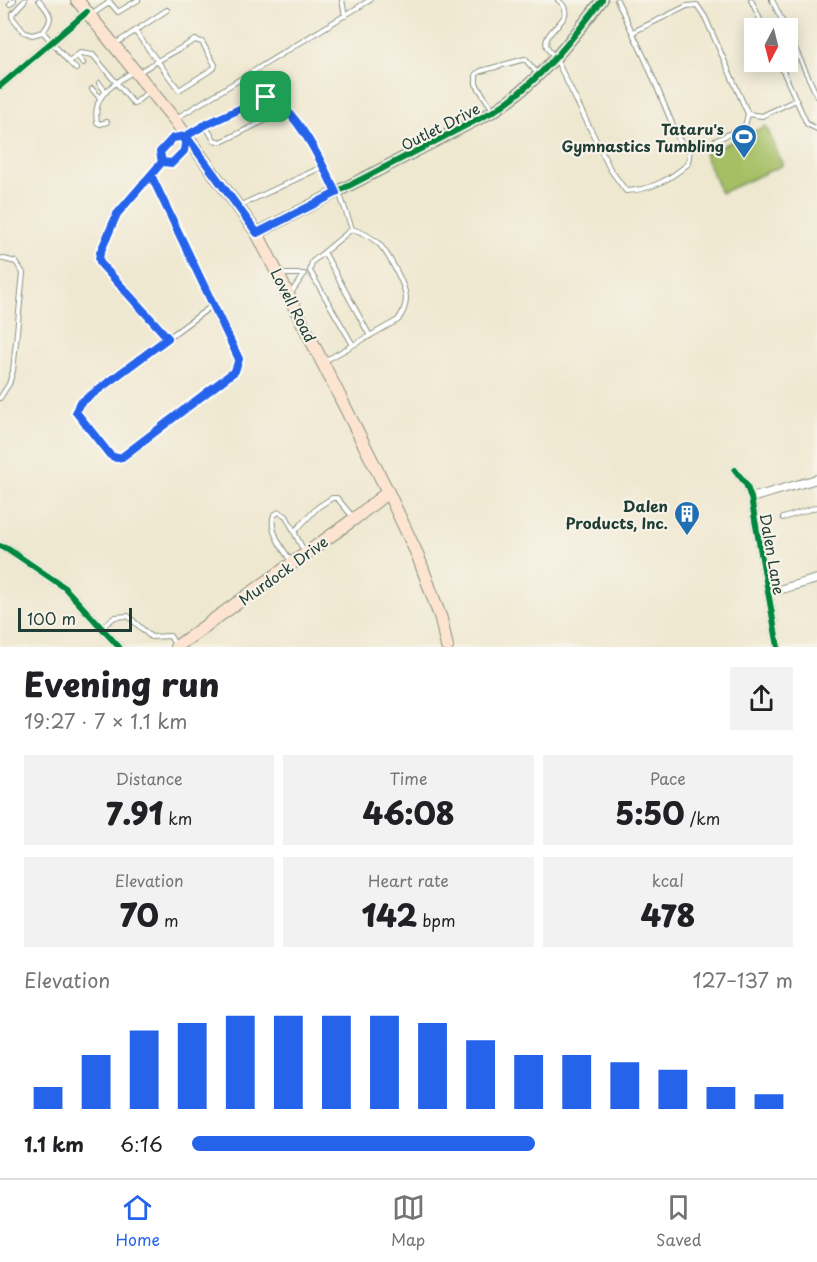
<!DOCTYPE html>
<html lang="en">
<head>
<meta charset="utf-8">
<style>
  body { margin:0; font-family:"Playpen Sans",sans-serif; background:#f2f2f2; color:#202124; height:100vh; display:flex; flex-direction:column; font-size:22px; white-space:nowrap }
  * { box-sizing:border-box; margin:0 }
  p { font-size:20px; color:#757577 }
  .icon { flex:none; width:33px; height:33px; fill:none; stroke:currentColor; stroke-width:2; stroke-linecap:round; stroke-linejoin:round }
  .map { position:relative; height:647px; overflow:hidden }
  .drawer { display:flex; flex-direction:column; background:#fff; flex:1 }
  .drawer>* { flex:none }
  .needle { width:39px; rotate:187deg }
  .tools { position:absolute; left:744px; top:18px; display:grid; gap:12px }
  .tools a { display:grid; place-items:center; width:54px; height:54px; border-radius:0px; background:#fff; box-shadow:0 3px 15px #0003; font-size:30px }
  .scale { position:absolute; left:18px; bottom:15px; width:114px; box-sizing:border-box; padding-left:6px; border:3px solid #1f3d34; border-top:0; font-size:16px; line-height:21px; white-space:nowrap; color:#1f3d34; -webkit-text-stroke:4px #f7f3e8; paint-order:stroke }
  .pin { position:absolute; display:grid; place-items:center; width:51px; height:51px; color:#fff; margin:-26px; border-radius:12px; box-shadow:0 3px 9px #0006 }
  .round { display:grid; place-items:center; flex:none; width:63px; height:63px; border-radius:0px; background:#f2f2f2 }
  .summary { display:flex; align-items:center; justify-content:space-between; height:102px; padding:0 24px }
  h1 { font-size:33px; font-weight:800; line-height:45px }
  .figures { display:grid; grid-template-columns:repeat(3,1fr); gap:9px; height:102px; padding:6px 24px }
  .figures div { display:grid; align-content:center; border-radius:0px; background:#f2f2f2; text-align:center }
  .figures b { font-size:30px; font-weight:800 }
  .figures small { font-size:16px; font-weight:400 }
  .figures p { font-size:16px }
  .chart { height:168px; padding:12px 24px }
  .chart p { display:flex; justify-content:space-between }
  .chart svg { width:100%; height:108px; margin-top:6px; stroke:#2563eb; stroke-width:6 }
  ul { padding:0 24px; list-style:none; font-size:20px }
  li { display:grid; grid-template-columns:96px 72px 1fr; align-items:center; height:45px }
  li i { height:15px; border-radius:8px; background:#2563eb }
  .menu { display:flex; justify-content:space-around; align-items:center; height:84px; border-top:2px solid #e0e0e0; background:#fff; font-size:16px; color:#757577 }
  .menu a { display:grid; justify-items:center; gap:3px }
  .menu .selected { color:#2563eb }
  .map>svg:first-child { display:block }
</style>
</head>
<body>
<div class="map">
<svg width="817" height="647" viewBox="0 0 817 647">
  <rect width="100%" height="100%" fill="#f7f3e8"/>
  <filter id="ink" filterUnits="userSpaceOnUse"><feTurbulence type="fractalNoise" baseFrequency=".0167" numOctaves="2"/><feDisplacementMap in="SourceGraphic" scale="12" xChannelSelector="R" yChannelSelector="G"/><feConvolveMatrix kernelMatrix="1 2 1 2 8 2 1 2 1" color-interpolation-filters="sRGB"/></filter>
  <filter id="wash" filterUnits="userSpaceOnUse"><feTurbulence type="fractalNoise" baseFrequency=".008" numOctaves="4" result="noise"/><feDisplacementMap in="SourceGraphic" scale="24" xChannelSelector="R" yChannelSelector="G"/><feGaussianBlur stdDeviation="1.35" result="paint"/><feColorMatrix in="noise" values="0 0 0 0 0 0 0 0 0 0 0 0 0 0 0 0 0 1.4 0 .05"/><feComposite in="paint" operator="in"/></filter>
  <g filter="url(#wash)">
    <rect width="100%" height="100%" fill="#efe8d0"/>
    <path fill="#a6bf65" stroke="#627e4c" stroke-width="1.5" d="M766,126L783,165L721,193L704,154Z"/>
  </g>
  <g filter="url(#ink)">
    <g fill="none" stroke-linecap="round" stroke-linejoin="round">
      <defs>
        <path id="service" d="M25,0L13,13L12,17L24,32L32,35L43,32
          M39,0C50,14 55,17 43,32L69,62L80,53L93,55L134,104L148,92
          M108,0L118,12L138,0
          M342,0L345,16
          M558,0C582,19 540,29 547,47C548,51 553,55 556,59L610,169L626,191C651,190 669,180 688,164L690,148
          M617,0L646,61L679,140L690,148L705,146L745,126L748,114L705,17L697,5L687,6L633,32
          M751,0L764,28
          M772,0L786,28
          M10,4L14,0
          M91,15L110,2
          M773,28L783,23
          M788,33L817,96
          M115,44L135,31
          M77,55L83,63
          M69,62L76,69
          M779,62L807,124L817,129
          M138,73C156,61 176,51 195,40L202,42L215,65L214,68L179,90L135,31L167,10
          M99,83L106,92
          M92,89L99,97
          M493,110L476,84V74L481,71L525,59L537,73
          M748,114L762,116L796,100
          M175,119L370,0
          M107,122L100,124L97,122C92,95 112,86 132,72
          M205,125L214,140L221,142L268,119L284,108
          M187,135L259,99C264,97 267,96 272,98C295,108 325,169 335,192
          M186,136L184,151L172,163L162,162L160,152L173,138Z
          M151,175L239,359L235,371L122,457L116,458L110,455L76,412L79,404L168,338L101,264L99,259L100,253L117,214L162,162
          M239,206L324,166
          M352,229L312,262L310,271L353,345
          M324,252L370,336
          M0,258L16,262L23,273L13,371L9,384L0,398
          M280,274H304L291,293
          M168,338L213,305
          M323,362L398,320C403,313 406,307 406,298C406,286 387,251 378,243C370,236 362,232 352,229L339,192
          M783,518L817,507
          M304,551L295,534L296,530L318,507L332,498H337L352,516
          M291,561C283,550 268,529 274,515L279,512L286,516L295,533
          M101,628L115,617L128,616L151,637L170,636L176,646"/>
        <path id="minor" d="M0,86L87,12
          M735,470L746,484L751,498L778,647
          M751,498L817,479
          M0,546L8,549L64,587L119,647
          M768,593L817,579"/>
        <path id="tertiary" d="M257,233L494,111C539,82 570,42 602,0"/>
        <path id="secondary" d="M77,0L174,119L257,233L388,492L418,556L441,619L447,647
          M176,647L354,519L388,492"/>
      </defs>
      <use href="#service" stroke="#879282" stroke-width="6"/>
      <use href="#minor" stroke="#879282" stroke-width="10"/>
      <use href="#tertiary" stroke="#879282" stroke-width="13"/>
      <use href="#secondary" stroke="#879282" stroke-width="14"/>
      <use href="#service" stroke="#fff" stroke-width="4"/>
      <use href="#minor" stroke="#fff" stroke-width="8"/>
      <use href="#tertiary" stroke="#fff" stroke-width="10"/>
      <use href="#secondary" stroke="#fde4d0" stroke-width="12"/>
      <defs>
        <path id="cycleway" d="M0,86L87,12
          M257,233L494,111C539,82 570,42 602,0
          M735,470L746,484L751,498L778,647
          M0,546L8,549L64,587L119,647"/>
      </defs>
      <use href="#cycleway" stroke="#f7f3e8" stroke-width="10"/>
      <use href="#cycleway" stroke="#00873e" stroke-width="6"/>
    </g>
  </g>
  <g fill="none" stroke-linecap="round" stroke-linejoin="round" filter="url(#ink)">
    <defs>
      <path id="route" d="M266,97L205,125L186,136L173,138L160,152L162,162L151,175L239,359L235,371L122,457L116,458L110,455L76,412L79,404L168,338L101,264L99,259L100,253L117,214L162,162L172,163L184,151L186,136L257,233L336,193C324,167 295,104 266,97"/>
    </defs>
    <use href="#route" stroke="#fff" stroke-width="12"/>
    <use href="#route" stroke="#2563eb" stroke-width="8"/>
  </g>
  <defs>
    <symbol id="stadium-pin" viewBox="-11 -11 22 30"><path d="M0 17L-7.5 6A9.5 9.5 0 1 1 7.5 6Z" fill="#1f6fb2" stroke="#f7f3e8"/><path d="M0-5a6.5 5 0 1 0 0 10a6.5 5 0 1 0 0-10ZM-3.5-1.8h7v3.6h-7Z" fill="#fff"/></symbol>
    <symbol id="building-pin" viewBox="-11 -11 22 30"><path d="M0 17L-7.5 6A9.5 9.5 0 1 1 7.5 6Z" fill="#1f6fb2" stroke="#f7f3e8"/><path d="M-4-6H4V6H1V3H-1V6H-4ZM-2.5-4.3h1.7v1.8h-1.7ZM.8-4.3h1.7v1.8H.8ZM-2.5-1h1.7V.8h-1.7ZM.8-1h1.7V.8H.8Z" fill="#fff"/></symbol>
  </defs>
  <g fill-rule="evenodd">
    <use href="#stadium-pin" x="729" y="122" width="30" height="40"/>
    <use href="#building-pin" x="672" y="499" width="30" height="40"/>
  </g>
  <g text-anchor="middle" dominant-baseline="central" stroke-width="4.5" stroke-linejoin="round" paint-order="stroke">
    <g font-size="15" fill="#1f3d34" stroke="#f7f3e8">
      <text transform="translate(440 126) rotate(-27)">Outlet Drive</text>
      <text transform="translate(294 305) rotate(63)">Lovell Road</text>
      <text transform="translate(773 554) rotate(80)">Dalen Lane</text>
      <text transform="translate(283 570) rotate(-36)">Murdock Drive</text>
    </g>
    <g font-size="15" font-weight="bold" fill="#1f3d34" stroke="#f7f3e8" text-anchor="end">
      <text x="724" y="128">Tataru's<tspan x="724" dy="17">Gymnastics Tumbling</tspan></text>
      <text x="668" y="505">Dalen<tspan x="668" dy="17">Products, Inc.</tspan></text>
    </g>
  </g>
</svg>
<div class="tools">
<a><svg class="needle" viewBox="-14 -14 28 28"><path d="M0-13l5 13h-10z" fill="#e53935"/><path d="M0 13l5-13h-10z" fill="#757577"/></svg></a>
</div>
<div class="scale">100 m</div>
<div class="pin" style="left:266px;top:97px;background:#1e9e55"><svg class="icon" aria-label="arrive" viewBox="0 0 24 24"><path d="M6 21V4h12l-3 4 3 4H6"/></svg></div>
</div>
<section class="drawer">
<div class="summary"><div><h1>Evening run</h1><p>19:27 · 7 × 1.1 km</p></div><a class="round"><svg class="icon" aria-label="share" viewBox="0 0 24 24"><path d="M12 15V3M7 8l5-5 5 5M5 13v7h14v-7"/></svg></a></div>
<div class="figures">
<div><p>Distance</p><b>7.91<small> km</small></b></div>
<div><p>Time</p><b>46:08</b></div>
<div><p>Pace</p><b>5:50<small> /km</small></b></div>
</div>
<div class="figures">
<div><p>Elevation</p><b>70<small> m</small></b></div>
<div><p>Heart rate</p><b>142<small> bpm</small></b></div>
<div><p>kcal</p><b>478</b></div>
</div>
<div class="chart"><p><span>Elevation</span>127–137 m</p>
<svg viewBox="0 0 160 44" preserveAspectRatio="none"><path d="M5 44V35M15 44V22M25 44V12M35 44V9M45 44V6M55 44V6M65 44V6M75 44V6M85 44V9M95 44V16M105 44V22M115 44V22M125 44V25M135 44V28M145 44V35M155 44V38"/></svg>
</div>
<ul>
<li><b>1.1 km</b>6:16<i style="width:57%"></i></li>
</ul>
</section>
<nav class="menu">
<a class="selected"><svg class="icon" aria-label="home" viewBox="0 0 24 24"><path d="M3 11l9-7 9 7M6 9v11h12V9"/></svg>Home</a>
<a><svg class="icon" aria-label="map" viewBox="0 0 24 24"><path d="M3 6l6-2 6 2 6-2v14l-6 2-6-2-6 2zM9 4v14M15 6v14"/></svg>Map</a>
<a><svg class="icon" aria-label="saved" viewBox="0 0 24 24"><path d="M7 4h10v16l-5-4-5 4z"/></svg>Saved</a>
</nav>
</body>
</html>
